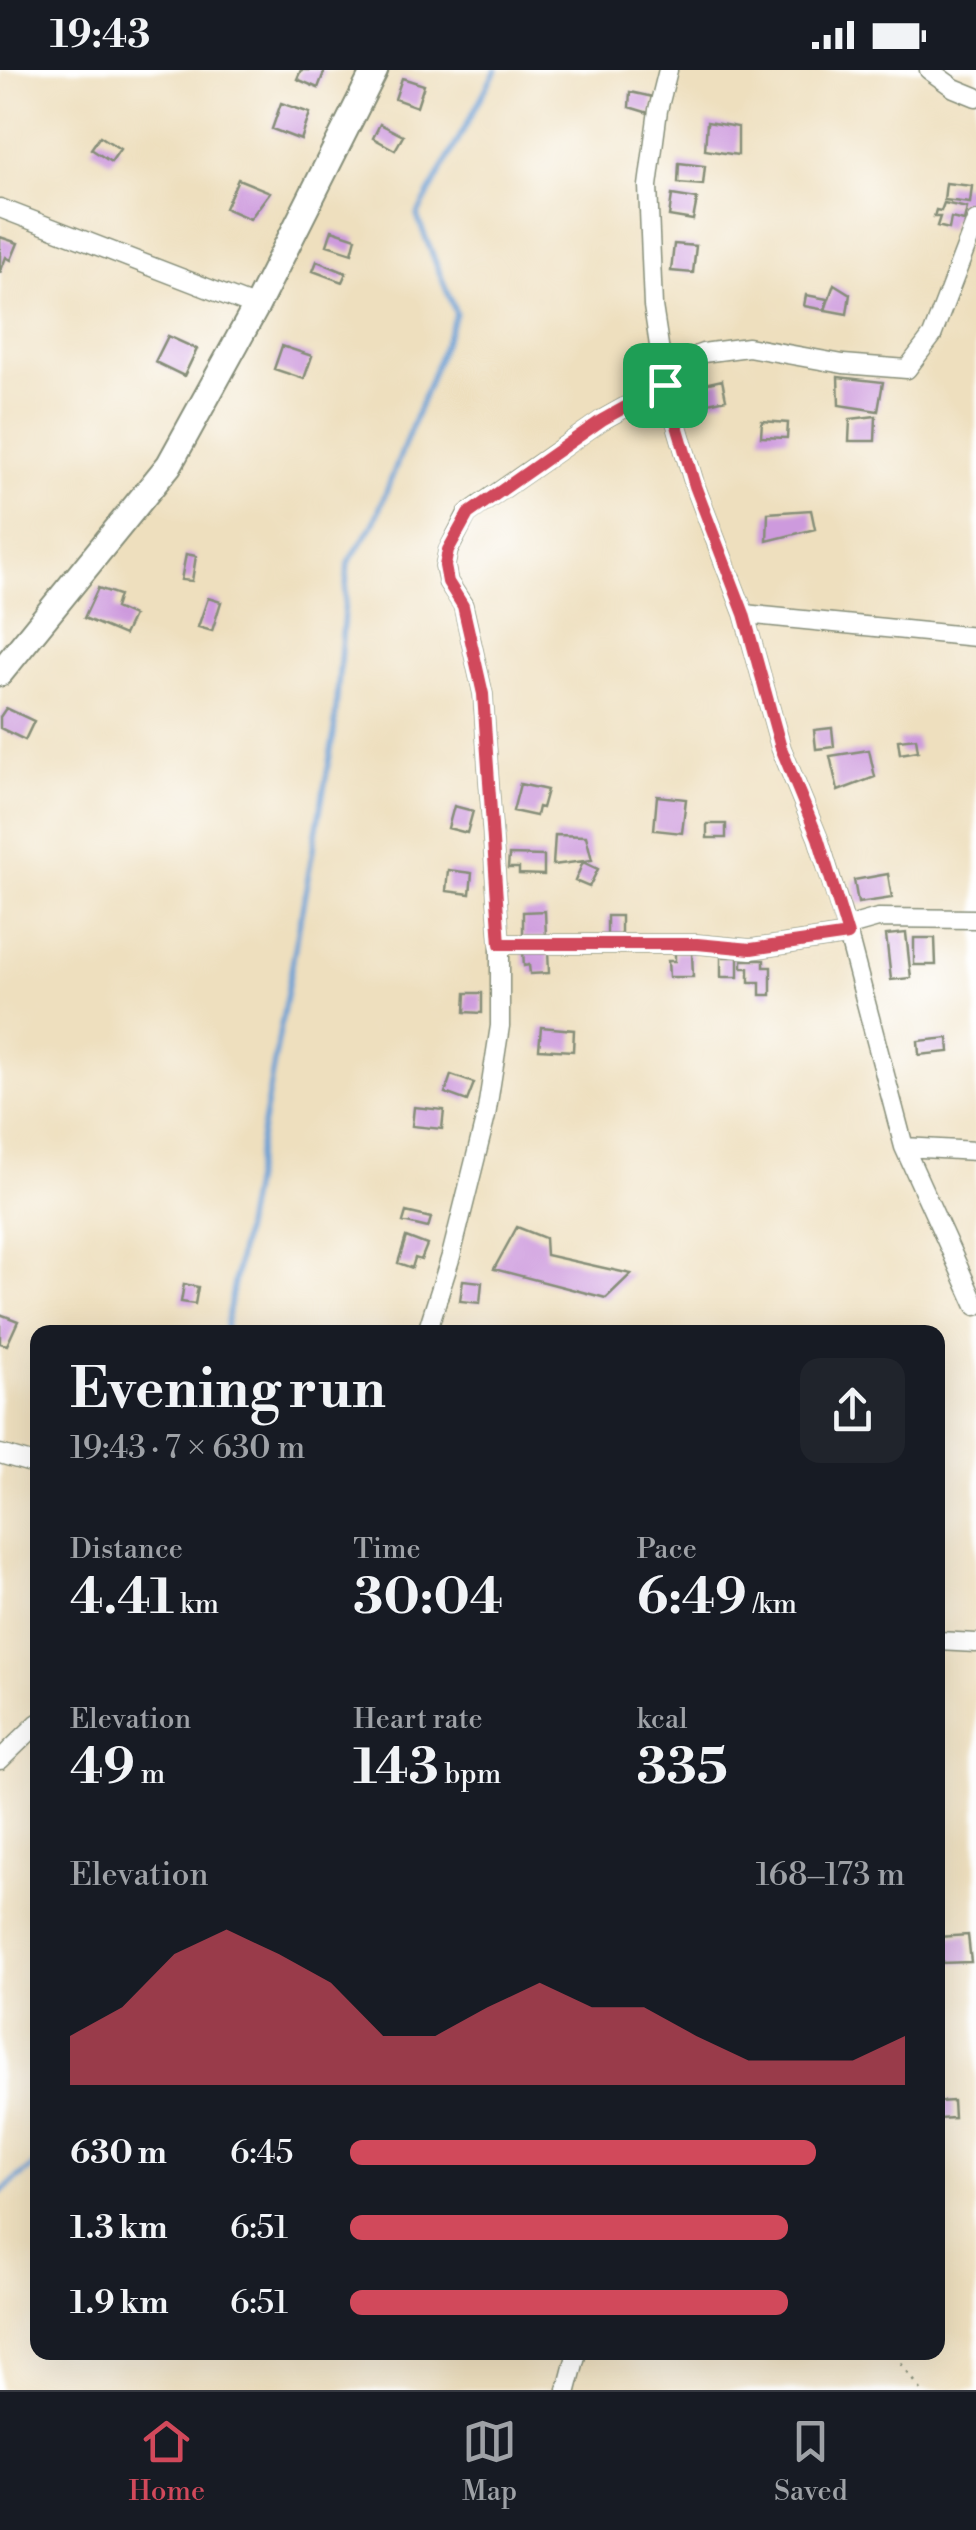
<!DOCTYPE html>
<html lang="en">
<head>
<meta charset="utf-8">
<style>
  body { margin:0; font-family:"Libre Bodoni",serif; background:#20242c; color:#f1f3f6; height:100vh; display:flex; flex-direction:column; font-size:38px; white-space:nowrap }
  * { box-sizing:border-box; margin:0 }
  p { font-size:32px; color:#9ea1a6 }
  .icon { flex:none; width:55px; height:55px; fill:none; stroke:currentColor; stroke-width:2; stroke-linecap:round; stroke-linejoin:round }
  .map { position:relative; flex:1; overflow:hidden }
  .side { position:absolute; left:30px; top:1255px; width:915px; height:1035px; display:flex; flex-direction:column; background:#171b24; border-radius:20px; box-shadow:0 10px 40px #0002 }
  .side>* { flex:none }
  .pin { position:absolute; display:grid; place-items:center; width:85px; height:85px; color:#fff; margin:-42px; border-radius:20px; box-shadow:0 5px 15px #0006 }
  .round { display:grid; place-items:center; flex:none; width:105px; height:105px; border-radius:20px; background:#20242c }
  .summary { display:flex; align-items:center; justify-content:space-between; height:170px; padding:0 40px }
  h1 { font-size:55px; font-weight:700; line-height:75px }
  .stats { display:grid; grid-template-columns:repeat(3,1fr); gap:15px; height:170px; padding:10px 40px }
  .stats div { display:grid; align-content:center }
  .stats b { font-size:50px; font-weight:700 }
  .stats small { font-size:28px; font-weight:400 }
  .stats p { font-size:28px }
  .chart { height:280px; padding:20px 40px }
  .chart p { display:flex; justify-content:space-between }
  .chart svg { width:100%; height:180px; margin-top:10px; fill:#d1495b; opacity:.7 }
  ul { padding:0 40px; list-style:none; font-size:32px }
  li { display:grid; grid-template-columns:160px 120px 1fr; align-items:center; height:75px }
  li i { height:25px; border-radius:12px; background:#d1495b }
  .status { display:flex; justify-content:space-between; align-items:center; height:70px; padding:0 50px; background:#171b24; direction:ltr }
  .status svg { height:28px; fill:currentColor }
  .dock { display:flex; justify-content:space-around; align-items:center; height:140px; border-top:2px solid #363941; background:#171b24; font-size:28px; color:#9ea1a6 }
  .dock a { display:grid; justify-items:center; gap:5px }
  .dock .current { color:#d1495b }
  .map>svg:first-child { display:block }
</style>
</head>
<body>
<div class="status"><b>19:43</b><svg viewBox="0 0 49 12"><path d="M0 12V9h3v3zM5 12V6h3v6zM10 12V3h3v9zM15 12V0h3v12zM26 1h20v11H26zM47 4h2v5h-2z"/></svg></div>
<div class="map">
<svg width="976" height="2320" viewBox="0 0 976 2320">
  <rect width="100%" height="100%" fill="#fff"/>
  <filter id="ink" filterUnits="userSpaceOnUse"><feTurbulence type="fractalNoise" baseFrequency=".01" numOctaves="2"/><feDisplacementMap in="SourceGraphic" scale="20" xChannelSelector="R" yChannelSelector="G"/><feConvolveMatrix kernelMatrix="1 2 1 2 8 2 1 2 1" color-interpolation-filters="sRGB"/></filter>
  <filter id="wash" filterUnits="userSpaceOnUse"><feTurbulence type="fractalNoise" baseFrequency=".0048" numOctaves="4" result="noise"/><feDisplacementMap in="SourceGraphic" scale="40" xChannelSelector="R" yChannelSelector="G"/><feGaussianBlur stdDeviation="2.25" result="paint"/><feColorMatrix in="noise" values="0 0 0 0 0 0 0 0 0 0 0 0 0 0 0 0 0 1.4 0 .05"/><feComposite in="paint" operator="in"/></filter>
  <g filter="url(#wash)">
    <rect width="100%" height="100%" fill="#eedfbe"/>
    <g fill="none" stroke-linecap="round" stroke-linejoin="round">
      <path stroke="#669ed4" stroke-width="5" d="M225,1262L334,664L348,493L373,455L456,244L417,146L496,0
        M0,2123L38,2092"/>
    </g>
    <g id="blocks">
      <path fill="#cd9add" d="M301,0H325L318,18L297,9Z
        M402,8L424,15L417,37L395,29Z
        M630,22L653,27L652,44L629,37Z
        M281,33L310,43L301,70L272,59Z
        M707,52L738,57V85L705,80Z
        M380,54L403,66L395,80L373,68Z
        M100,66L120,79L111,92L91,79Z
        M679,93L705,96L703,115L678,113Z
        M238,109L270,122L250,149L225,138Z
        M946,113L972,116L970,133L944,130Z
        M672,125L697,129L693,150L669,146Z
        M944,133L967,138L964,151L951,148L949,159L937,156L940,147H934L936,140L941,141Z
        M332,160L356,168L352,183L327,175Z
        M0,167L18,173L11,190L6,187L0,203Z
        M674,174L696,176L693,203L671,201Z
        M317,191L346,203L342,212L313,201Z
        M834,214L850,224L847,244L804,236L806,225L827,229L825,240Z
        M168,266L197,279L184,306L155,292Z
        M282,276L312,286L304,309L274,299Z
        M838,307L883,312L878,341L839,335Z
        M722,310L726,329L704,334L700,315Z
        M876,346L875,371H849L850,349Z
        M762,351L788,353L787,368L761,367Z
        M811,440L815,459L767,471L768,443Z
        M186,484L196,486L192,511L181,510Z
        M98,518L119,525L115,538L133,546L124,565L84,548Z
        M208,528L221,532L212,561L198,557Z
        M6,638L34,651L25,670L0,658V647Z
        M832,658L834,677L816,679L814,660Z
        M916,668L918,681L900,684L898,670Z
        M869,680L875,707L838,721L830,686Z
        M520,714L547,720L542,738L538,737L536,746L513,741Z
        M657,726L686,729L682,763L654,760Z
        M454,736L473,741L467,763L448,758Z
        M707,754H726V768H707Z
        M555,765L586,766L592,790L553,795Z
        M509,785L544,786V805L519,804V798H508Z
        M583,792L598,799L589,817L575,811Z
        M448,800L472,803L470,824L446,821Z
        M888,804L892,828L858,833L854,810Z
        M545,841L546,868H523V842Z
        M607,846H621V868H607Z
        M906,863L911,908L891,910L886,865Z
        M914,868H935L936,895H914Z
        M548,880L549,903L530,904L529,895L524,896L523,881Z
        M675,882H692L693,907H669L668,891H675Z
        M721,887H738V907H721Z
        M742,890H764V897H771V925H760V912H749V898H742Z
        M466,923H482V943L465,942Z
        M541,957L574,960L573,981L539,979Z
        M948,968L949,982L919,985L918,971Z
        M451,1005L474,1013L467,1031L445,1023Z
        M414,1037L444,1040L442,1059L412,1056Z
        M406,1142L431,1148L428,1158L403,1152Z
        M517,1157L545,1168L546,1185L631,1204L606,1228L494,1199Z
        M406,1167L427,1175L421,1190L415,1188L412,1198L398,1193Z
        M463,1210L482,1212L480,1233L460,1231Z
        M184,1214L198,1217L195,1234L181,1232Z
        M0,1244L18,1251L7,1275L0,1273Z
        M968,1865L971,1892L939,1893L938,1867Z
        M953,2031L954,2048L938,2049V2032Z"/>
    </g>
  </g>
  <g filter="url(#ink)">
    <use href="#blocks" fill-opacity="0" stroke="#868e79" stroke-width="2.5"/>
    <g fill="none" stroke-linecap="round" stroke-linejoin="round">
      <defs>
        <path id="street" d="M668,0L658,40L648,116L653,236L665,315L695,416L744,544L781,678L818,768L846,857L904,1077L976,1236
          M929,0L954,18L976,27
          M0,138L256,237
          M662,298L703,283L748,277L843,294L907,299L932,266L976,151
          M744,544L976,567
          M846,857L878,848L976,849
          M500,874H697L751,879L848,865
          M904,1077L976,1081
          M427,1262L451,1186L486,1046L500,956V874L483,624L463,535L448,512L445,496L448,481L467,444L602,350L665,315
          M0,1384L38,1395
          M938,1571L976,1573
          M0,1690L38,1653
          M567,2320L577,2282"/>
        <path id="secondary" d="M0,603L169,395L256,237L375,0"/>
      </defs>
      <use href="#street" stroke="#868e79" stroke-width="21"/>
      <use href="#secondary" stroke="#868e79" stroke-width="29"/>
      <path stroke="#868e79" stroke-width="2.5" stroke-dasharray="2.5 8" stroke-linecap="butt" d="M901,2282L902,2294L921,2320"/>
      <use href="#street" stroke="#fff" stroke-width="18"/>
      <use href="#secondary" stroke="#fff" stroke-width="25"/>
    </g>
  </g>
  <g fill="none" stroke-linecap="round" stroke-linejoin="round" filter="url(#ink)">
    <defs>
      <path id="route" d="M665,315L695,416L744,544L781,678L818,768L848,865L751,879L697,874H500L483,624L463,536L448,512L445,496L448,480L468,444L602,350Z"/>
    </defs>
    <use href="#route" stroke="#fff" stroke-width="20"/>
    <use href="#route" stroke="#d1495b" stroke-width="12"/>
  </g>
</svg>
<div class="pin" style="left:665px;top:315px;background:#1e9e55"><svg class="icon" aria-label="arrive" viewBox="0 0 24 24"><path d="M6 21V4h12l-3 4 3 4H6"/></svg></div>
<section class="side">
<div class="summary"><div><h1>Evening run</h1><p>19:43 · 7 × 630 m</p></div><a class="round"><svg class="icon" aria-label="share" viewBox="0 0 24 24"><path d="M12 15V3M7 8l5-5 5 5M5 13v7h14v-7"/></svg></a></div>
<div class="stats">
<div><p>Distance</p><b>4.41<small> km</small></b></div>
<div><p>Time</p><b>30:04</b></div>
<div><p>Pace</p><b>6:49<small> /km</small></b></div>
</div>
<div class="stats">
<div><p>Elevation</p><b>49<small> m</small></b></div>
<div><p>Heart rate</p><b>143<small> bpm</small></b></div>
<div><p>kcal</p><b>335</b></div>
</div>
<div class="chart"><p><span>Elevation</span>168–173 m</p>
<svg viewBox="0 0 160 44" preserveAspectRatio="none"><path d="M0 44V32L10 25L20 12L30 6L40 12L50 19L60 32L70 32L80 25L90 19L100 25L110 25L120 32L130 38L140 38L150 38L160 32V44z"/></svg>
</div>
<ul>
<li><b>630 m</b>6:45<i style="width:84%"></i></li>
<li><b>1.3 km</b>6:51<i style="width:79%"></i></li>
<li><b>1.9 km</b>6:51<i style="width:79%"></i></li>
</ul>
</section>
</div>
<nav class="dock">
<a class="current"><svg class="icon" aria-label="home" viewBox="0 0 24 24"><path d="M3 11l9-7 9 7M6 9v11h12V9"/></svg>Home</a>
<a><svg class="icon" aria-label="map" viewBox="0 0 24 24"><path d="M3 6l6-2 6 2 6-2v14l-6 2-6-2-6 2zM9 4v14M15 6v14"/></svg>Map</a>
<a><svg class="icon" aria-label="saved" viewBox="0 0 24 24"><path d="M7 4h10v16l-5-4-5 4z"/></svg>Saved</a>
</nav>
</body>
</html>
